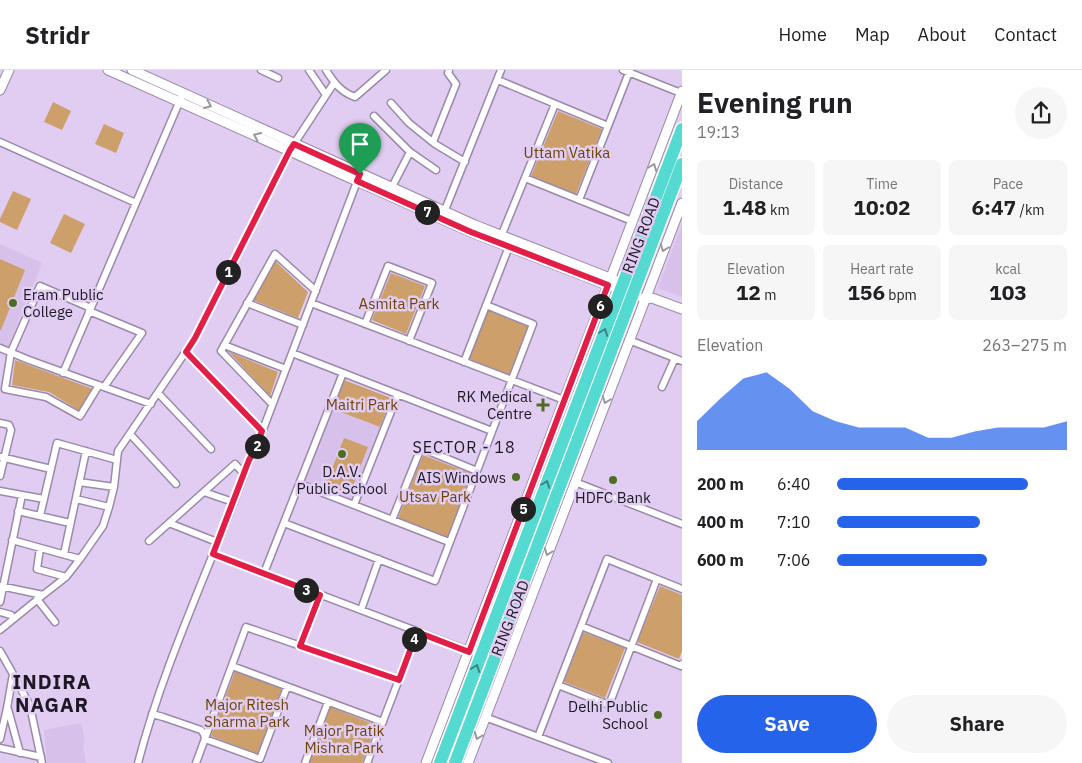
<!DOCTYPE html>
<html lang="en">
<head>
<meta charset="utf-8">
<style>
  body { margin:0; font-family:"IBM Plex Sans",sans-serif; background:#f6f6f6; color:#202124; height:100vh; display:flex; flex-direction:column; font-size:19px; white-space:nowrap }
  * { box-sizing:border-box; margin:0 }
  p { font-size:16px; color:#757577 }
  .icon { flex:none; width:28px; height:28px; fill:none; stroke:currentColor; stroke-width:2; stroke-linecap:round; stroke-linejoin:round }
  .map { position:relative; flex:1; overflow:hidden }
  .drawer { display:flex; flex-direction:column; background:#fff; width:400px }
  .drawer>* { flex:none }
  .pin { position:absolute; display:grid; place-items:center; width:42px; height:42px; color:#fff; margin:-51px -21px; border-radius:50% 50% 50% 0; rotate:-45deg; box-shadow:0 0 5px #0007 }
  .pin .icon { rotate:45deg }
  .km { position:absolute; width:25px; height:25px; margin:-12px; border-radius:50%; background:#222; color:#fff; font-size:14px; line-height:25px; text-align:center }
  .round { display:grid; place-items:center; flex:none; width:52px; height:52px; border-radius:26px; background:#f6f6f6 }
  .overview { display:flex; align-items:center; justify-content:space-between; height:85px; padding:0 15px }
  h1 { font-size:28px; font-weight:700; line-height:38px }
  .figures { display:grid; grid-template-columns:repeat(3,1fr); gap:8px; height:85px; padding:5px 15px }
  .figures div { display:grid; align-content:center; border-radius:8px; background:#f6f6f6; text-align:center }
  .figures b { font-size:21px; font-weight:700 }
  .figures small { font-size:14px; font-weight:400 }
  .figures p { font-size:14px }
  .chart { height:140px; padding:10px 15px }
  .chart p { display:flex; justify-content:space-between }
  .chart svg { width:100%; height:90px; margin-top:5px; fill:#2563eb; opacity:.7 }
  .primary-button { display:flex; gap:10px; margin-top:auto; padding:10px 15px }
  .primary-button a { flex:1; height:58px; border-radius:30px; background:#2563eb; color:#fff; font-size:20px; font-weight:700; line-height:58px; text-align:center }
  .primary-button a+a { background:#f6f6f6; color:#202124 }
  ul { padding:0 15px; list-style:none; font-size:16px }
  li { display:grid; grid-template-columns:80px 60px 1fr; align-items:center; height:38px }
  li i { height:12px; border-radius:6px; background:#2563eb }
  header { display:flex; align-items:center; gap:30px; box-sizing:border-box; height:70px; padding:0 25px; background:#fff; border-bottom:1px solid #e0e0e0 }
  header strong { font-size:24px }
  nav { display:flex; gap:28px; margin-inline-start:auto; font-size:18px }
  main { display:flex; flex:1; min-height:0 }
  .map>svg:first-child { display:block }
</style>
</head>
<body>
<header>
<strong>Stridr</strong>
<nav><a>Home</a><a>Map</a><a>About</a><a>Contact</a></nav>
</header>
<main>
<div class="map">
<svg width="682" height="693" viewBox="0 0 682 693">
  <rect width="100%" height="100%" fill="#e0cdf1"/>
  <path fill="#d7c1eb" d="M682,154V227L658,218Z
    M0,174L42,193L8,277L0,274Z
    M333,339L380,357L351,430L303,411Z
    M81,653L85,671L83,677L86,693H47L44,660Z"/>
  <path fill="#cd9f6b" d="M53,32L71,41L62,60L44,52Z
    M558,41L602,59L576,124L531,106Z
    M104,54L124,63L116,83L95,74Z
    M13,121L31,129L17,160L0,152V149Z
    M64,144L85,154L71,183L50,173Z
    M0,189L25,200L1,260H0Z
    M275,191L308,222L298,248L253,230Z
    M391,203L425,216L406,264L372,250Z
    M487,239L529,256L509,305L468,289Z
    M229,282L278,302L270,326Z
    M15,290L93,319L80,341L49,322L12,315Z
    M344,310L391,328L380,357L333,339Z
    M344,368L368,377L350,424L326,414Z
    M423,385L472,404L448,468L398,448Z
    M660,516L682,525V581L679,589L637,572Z
    M583,562L625,578L605,628L564,612Z
    M235,601L282,619L258,684L211,666Z
    M330,637L376,655L362,693H309Z"/>
  <g fill="none" stroke-linecap="round" stroke-linejoin="round">
    <defs>
      <path id="street" d="M261,0L278,8
        M309,0L326,25
        M326,0C334,13 341,22 355,27L386,0
        M623,0L681,23
        M498,10L608,56
        M391,33L409,53L435,74L465,92
        M374,46L410,82L436,100
        M0,72L136,133
        M433,72L456,14L448,3L449,0
        M525,108L632,151
        M391,119L410,82
        M579,130L630,0
        M443,145L501,0
        M500,169L555,34
        M247,233L303,255
        M311,233L564,330
        M91,238L40,216L11,282L5,319L46,327L80,346L99,315
        M89,241L142,263L104,317
        M365,254L388,196L432,213L409,271
        M629,270L682,291
        M224,275L286,299
        M0,278L29,290L151,334
        M186,282L262,361
        M292,283L492,361
        M464,292L510,174
        M63,303L181,28
        M662,317L675,288
        M158,323L211,379
        M272,334L221,281L275,184L316,221
        M0,353L9,355L11,360L0,406
        M130,364L176,414
        M1,387L51,399
        M79,412L114,417
        M575,412L682,454
        M300,414L449,472
        M0,421L44,429
        M204,422L233,432
        M76,429L109,437
        M354,435L398,324
        M18,441L70,453
        M40,446L57,373L117,390
        M392,450L421,378L477,401
        M169,453L217,472
        M284,453L435,511L533,254L486,235
        M12,470L80,489
        M149,471L235,394L244,404
        M40,478L37,499L66,507
        M64,484L86,381
        M213,484L469,581
        M264,503L343,303
        M0,516L43,525L66,507L80,489L103,456L109,437L114,417L118,381L195,268L290,80L334,13
        M37,529L55,552
        M0,532L22,425
        M361,540L379,489
        M0,542L11,545
        M581,556L681,596L682,594
        M0,560L43,525
        M300,576L320,525
        M0,581L13,604L30,636L42,693
        M232,596L383,652
        M558,615L609,635L657,509
        M8,639L20,683
        M152,644L163,647L201,660L204,664L205,669L260,689L287,617
        M485,647L608,693
        M538,667L607,489L682,519
        M0,669L7,638L13,604
        M0,678L41,687
        M138,693C165,589 213,492 249,391L256,378L358,109
        M196,693L246,557L399,610
        M305,693L328,632
        M367,693L417,562"/>
      <path id="secondary" d="M108,0L471,162L613,217
        M132,0L475,155L615,210
        M0,20L9,0
        M642,228L644,229L652,228L682,239
        M426,693C512,469 596,245 682,21
        M468,693L682,133"/>
      <path id="highway" d="M440,693L682,59
        M455,693L682,94"/>
    </defs>
    <use href="#street" stroke="#9b89ab" stroke-width="9"/>
    <use href="#secondary" stroke="#9b89ab" stroke-width="11"/>
    <use href="#highway" stroke="#fff" stroke-width="15"/>
    <use href="#street" stroke="#fff" stroke-width="6"/>
    <use href="#secondary" stroke="#fff" stroke-width="9"/>
    <use href="#highway" stroke="#54dad1" stroke-width="12"/>
  </g>
  <defs><path id="oneway-chevron" d="M-2-3.5L2.5 0L-2 3.5" fill="none" stroke-width="1.6" stroke-linecap="round" stroke-linejoin="round" transform="scale(1.25)"/></defs>
  <g stroke="#9a979c">
    <use href="#oneway-chevron" transform="translate(208 35) rotate(24)"/>
    <use href="#oneway-chevron" transform="translate(257 66) rotate(-156)"/>
    <use href="#oneway-chevron" transform="translate(653 97) rotate(-69)"/>
    <use href="#oneway-chevron" transform="translate(664 178) rotate(111)"/>
    <use href="#oneway-chevron" transform="translate(606 330) rotate(111)"/>
    <use href="#oneway-chevron" transform="translate(548 482) rotate(111)"/>
    <use href="#oneway-chevron" transform="translate(478 666) rotate(111)"/>
  </g>
  <g stroke="#3c8283">
    <use href="#oneway-chevron" transform="translate(604 262) rotate(-69)"/>
    <use href="#oneway-chevron" transform="translate(546 414) rotate(-69)"/>
    <use href="#oneway-chevron" transform="translate(476 598) rotate(-69)"/>
  </g>
  <g fill="none" stroke-linecap="round" stroke-linejoin="round">
    <defs>
      <path id="route" d="M294,74L360,104L357,111L471,162L608,215L469,582L417,562L399,610L300,576L320,525L213,484L249,390L256,378L262,361L186,282L195,268L290,80Z"/>
    </defs>
    <use href="#route" stroke="#fff" stroke-width="10"/>
    <use href="#route" stroke="#e11d48" stroke-width="6"/>
  </g>
  <g fill="#4e6d22" stroke="#e0cdf1" stroke-width="2">
    <circle cx="13" cy="233" r="5"/>
    <path d="M540.5 327.5h5v5h5v5h-5v5h-5v-5h-5v-5h5z"/>
    <circle cx="342" cy="384" r="5"/>
    <circle cx="516" cy="407" r="5"/>
    <circle cx="613" cy="410" r="5"/>
    <circle cx="658" cy="645" r="5"/>
  </g>
  <g text-anchor="middle" dominant-baseline="central" stroke-width="5" stroke-linejoin="round" paint-order="stroke">
    <g font-size="15" fill="#6d4408" stroke="#e0cdf1">
      <text x="567" y="82">Uttam Vatika</text>
      <text x="399" y="233">Asmita Park</text>
      <text x="362" y="334">Maitri Park</text>
      <text x="435" y="426">Utsav Park</text>
      <text x="247" y="634">Major Ritesh<tspan x="247" dy="17">Sharma Park</tspan></text>
      <text x="344" y="660">Major Pratik<tspan x="344" dy="17">Mishra Park</tspan></text>
    </g>
    <g font-size="15" fill="#1e1724" stroke="#e0cdf1">
      <text transform="translate(641 165) rotate(-69)">RING ROAD</text>
      <text transform="translate(510 548) rotate(-69)">RING ROAD</text>
    </g>
    <g font-size="15" fill="#1e1724" stroke="#e0cdf1" text-anchor="end">
      <text x="23" y="224" text-anchor="start">Eram Public<tspan x="23" dy="17">College</tspan></text>
      <text x="532" y="326">RK Medical<tspan x="532" dy="17">Centre</tspan></text>
      <text x="342" y="401" text-anchor="middle">D.A.V.<tspan x="342" dy="17">Public School</tspan></text>
      <text x="506" y="407">AIS Windows</text>
      <text x="613" y="427" text-anchor="middle">HDFC Bank</text>
      <text x="648" y="636">Delhi Public<tspan x="648" dy="17">School</tspan></text>
    </g>
    <g font-size="16" letter-spacing="1" fill="#1e1724" stroke="#e0cdf1">
      <text x="464" y="377">SECTOR - 18</text>
    </g>
    <g font-size="20" font-weight="bold" letter-spacing="1" fill="#1e1724" stroke="#e0cdf1">
      <text x="52" y="611">INDIRA<tspan x="52" dy="23">NAGAR</tspan></text>
    </g>
  </g>
</svg>
<div class="pin" style="left:360px;top:104px;background:#1e9e55"><svg class="icon" aria-label="arrive" viewBox="0 0 24 24"><path d="M6 21V4h12l-3 4 3 4H6"/></svg></div>
<b class="km" style="left:228px;top:202px">1</b>
<b class="km" style="left:257px;top:376px">2</b>
<b class="km" style="left:306px;top:520px">3</b>
<b class="km" style="left:414px;top:569px">4</b>
<b class="km" style="left:523px;top:439px">5</b>
<b class="km" style="left:600px;top:236px">6</b>
<b class="km" style="left:427px;top:142px">7</b>
</div>
<section class="drawer">
<div class="overview"><div><h1>Evening run</h1><p>19:13</p></div><a class="round"><svg class="icon" aria-label="share" viewBox="0 0 24 24"><path d="M12 15V3M7 8l5-5 5 5M5 13v7h14v-7"/></svg></a></div>
<div class="figures">
<div><p>Distance</p><b>1.48<small> km</small></b></div>
<div><p>Time</p><b>10:02</b></div>
<div><p>Pace</p><b>6:47<small> /km</small></b></div>
</div>
<div class="figures">
<div><p>Elevation</p><b>12<small> m</small></b></div>
<div><p>Heart rate</p><b>156<small> bpm</small></b></div>
<div><p>kcal</p><b>103</b></div>
</div>
<div class="chart"><p><span>Elevation</span>263–275 m</p>
<svg viewBox="0 0 160 44" preserveAspectRatio="none"><path d="M0 44V30L10 19L20 9L30 6L40 14L50 25L60 30L70 33L80 33L90 33L100 38L110 38L120 35L130 33L140 33L150 33L160 30V44z"/></svg>
</div>
<ul>
<li><b>200 m</b>6:40<i style="width:83%"></i></li>
<li><b>400 m</b>7:10<i style="width:62%"></i></li>
<li><b>600 m</b>7:06<i style="width:65%"></i></li>
</ul>
<div class="primary-button"><a>Save</a><a>Share</a></div>
</section>
</main>
</body>
</html>
